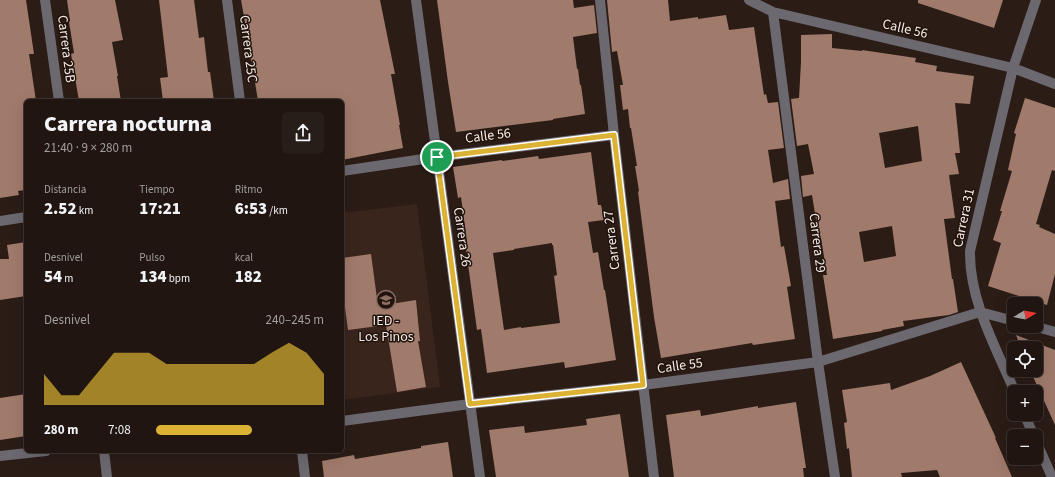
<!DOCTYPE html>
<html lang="es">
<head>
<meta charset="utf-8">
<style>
  body { margin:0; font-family:"Source Sans 3",sans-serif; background:#281e19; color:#f1f3f6; height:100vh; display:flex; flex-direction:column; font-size:15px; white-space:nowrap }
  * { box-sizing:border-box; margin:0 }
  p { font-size:13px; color:#a29f9f }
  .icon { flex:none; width:22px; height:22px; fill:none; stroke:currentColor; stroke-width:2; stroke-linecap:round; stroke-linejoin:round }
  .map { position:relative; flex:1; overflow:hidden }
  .side { position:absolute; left:24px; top:99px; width:320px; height:354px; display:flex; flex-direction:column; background:#201510; border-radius:6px; box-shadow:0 4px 16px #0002,0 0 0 1px #3d3430 }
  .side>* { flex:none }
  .needle { width:26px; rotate:80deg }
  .fabs { position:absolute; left:1007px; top:297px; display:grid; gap:8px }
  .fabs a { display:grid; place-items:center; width:36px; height:36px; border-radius:6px; background:#201510; box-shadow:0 4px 16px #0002,0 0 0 1px #3d3430; font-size:20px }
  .pin { position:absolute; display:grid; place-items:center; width:34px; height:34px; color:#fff; margin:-17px; border:2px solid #fff; border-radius:50%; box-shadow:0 1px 4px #0007 }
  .round { display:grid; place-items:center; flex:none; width:42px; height:42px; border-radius:6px; background:#281e19 }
  .summary { display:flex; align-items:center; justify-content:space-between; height:68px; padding:0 20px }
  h1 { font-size:22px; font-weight:800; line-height:30px }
  .metrics { display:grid; grid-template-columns:repeat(3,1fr); gap:6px; height:68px; padding:4px 20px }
  .metrics div { display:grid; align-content:center }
  .metrics b { font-size:17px; font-weight:800 }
  .metrics small { font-size:11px; font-weight:400 }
  .metrics p { font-size:11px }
  .chart { height:112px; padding:8px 20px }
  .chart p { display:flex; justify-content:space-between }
  .chart svg { width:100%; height:72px; margin-top:4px; fill:#dbb233; opacity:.7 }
  ul { padding:0 20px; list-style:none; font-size:13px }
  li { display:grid; grid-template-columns:64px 48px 1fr; align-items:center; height:30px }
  li i { height:10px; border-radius:5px; background:#dbb233 }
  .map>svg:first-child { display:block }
</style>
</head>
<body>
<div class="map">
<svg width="1055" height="477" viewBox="0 0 1055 477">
  <rect width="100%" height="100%" fill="#2b1c16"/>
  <path fill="#3a251d" d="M417,204L440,387L342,400V213Z"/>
  <path fill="#a07a6b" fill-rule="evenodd" d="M0,0H26L34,54H29L36,101H26V190L18,191L19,195L0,198Z
    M67,0H115L123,40L112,42L118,76H117L121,101H79L71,54L74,53L69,22L70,21Z
    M159,0H194L199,38L204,37L208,72H210L214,101H163L160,78L168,77Z
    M241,0H380L395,74H391L400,125H399L403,148L342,160V101H258L252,64L247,45H249Z
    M437,0H573L574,8L594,5L597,33L573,37L577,69H578L580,85H581L585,114L553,119V120L456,132L448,82Z
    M607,0H668L670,21L698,17V19L726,15L729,30L754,27L764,95L766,94L768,103L778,102L784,148L768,150L773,183L788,179L790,199L775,201L781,247L784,246L791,286L787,287L795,339L753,345L752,343L661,358L654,317L638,192L639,191L635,166H637L631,128H630L628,109L623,110L620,85H623L617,51L612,52Z
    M918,0H1003L994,28L918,3Z
    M832,34V48L862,51V50L916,58L915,62L937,66L936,71L974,76L970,104L955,103L960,153H955L959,174L949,175L955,218L944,219L952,279H953L958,312L949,315L903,321L904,326L882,330V331L833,339L823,275H827L821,238H819L812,195L803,197L801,176L814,174L808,144L797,146L791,99L799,98L801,62V35ZM918,126L922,161L885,168L879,133ZM892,226L896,256L864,262L859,232Z
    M1025,98L1055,108V171L1052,170L1036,224L1040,225L1039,227L1055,234V274L1047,305L988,286L1001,243L993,240L1002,211H1000L1012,171L1008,170L1016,134L1014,133Z
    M591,152L598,205H601L604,220L588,222L593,253L598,252L604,290H605L616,360L565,368L564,362L487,373L481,329L477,330L465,242H467L461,197L458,198L453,167L502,160V161L538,156L539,159ZM552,243V245H553L557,275L554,276L560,323L521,328V327L504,330L493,253L514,250V249Z
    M26,242V296L0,300V259H9L7,245Z
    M371,254L378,306L416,300L420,341H418L426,387L397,392L386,325L348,330L342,285V258Z
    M1016,335L1055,350V425L1030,370H1036V348H1021Z
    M961,362L996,438H995L1012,477H940L937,470L901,473L902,477H852L849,448L847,449L844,423L847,422L842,390L890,383L891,390L930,376Z
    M26,394V436L0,440V398Z
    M796,402L806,468H803L804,477H674L666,415L700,410L701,416L758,406V408Z
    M620,414L629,477H496L489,430L524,426L525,433L587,425L586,419Z
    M448,442L453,477H324L322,461L354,455L355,459L421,448V446Z"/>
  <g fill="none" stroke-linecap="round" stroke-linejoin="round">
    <path stroke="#6c686f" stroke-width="10" d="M45,0L59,101
      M227,0L240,101
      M416,0L480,477
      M600,0L614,135L654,477
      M749,0L773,12L1013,68L1055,84
      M773,12L818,362L835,477
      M342,171L437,157L614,135
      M0,221L26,217
      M1033,326L1055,332
      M1015,392C996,348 969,300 970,251L1013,68L1036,0
      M1024,414L1034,436
      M342,421L470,404L643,385L818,362L980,312L1014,321
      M1036,441L1052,477
      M104,451L107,477
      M302,451L305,477
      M0,456L46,451"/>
  </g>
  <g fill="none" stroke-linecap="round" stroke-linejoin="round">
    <defs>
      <path id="route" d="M614,135L643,385L470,404L437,157Z"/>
    </defs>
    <use href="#route" stroke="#fff" stroke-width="8"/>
    <use href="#route" stroke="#dbb233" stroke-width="5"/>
  </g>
  <defs>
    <symbol id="school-ring" viewBox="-11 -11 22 22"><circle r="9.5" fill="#21130d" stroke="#8d6e63" stroke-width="1.5"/><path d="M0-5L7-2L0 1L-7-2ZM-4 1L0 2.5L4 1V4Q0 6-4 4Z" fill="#8d6e63"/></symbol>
  </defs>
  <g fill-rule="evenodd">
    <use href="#school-ring" x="375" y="289" width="22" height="22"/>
  </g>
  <g text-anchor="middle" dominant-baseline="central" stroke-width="3" stroke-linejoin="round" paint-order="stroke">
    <g font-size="14" fill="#f5ebe6" stroke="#21130d">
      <text transform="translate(905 29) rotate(13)">Calle 56</text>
      <text transform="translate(66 49) rotate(83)">Carrera 25B</text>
      <text transform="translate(248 49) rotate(83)">Carrera 25C</text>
      <text transform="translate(488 136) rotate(-7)">Calle 56</text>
      <text transform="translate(964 218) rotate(-78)">Carrera 31</text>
      <text transform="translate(462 237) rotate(82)">Carrera 26</text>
      <text transform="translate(612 240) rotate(-97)">Carrera 27</text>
      <text transform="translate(817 243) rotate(83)">Carrera 29</text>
      <text transform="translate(680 366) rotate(-8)">Calle 55</text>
    </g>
    <g font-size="14" fill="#f5ebe6" stroke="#21130d">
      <text x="386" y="321">IED -<tspan x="386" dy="16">Los Pinos</tspan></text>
    </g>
  </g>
</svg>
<div class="fabs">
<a><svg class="needle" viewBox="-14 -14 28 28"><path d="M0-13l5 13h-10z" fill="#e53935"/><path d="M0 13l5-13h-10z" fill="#a29f9f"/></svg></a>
<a><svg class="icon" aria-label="locate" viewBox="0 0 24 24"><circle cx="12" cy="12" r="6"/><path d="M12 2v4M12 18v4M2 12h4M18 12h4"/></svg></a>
<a>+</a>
<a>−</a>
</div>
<div class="pin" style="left:437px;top:157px;background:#1e9e55"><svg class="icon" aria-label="arrive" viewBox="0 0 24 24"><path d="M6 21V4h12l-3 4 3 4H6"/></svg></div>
<section class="side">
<div class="summary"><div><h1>Carrera nocturna</h1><p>21:40 · 9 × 280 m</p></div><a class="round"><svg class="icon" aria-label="share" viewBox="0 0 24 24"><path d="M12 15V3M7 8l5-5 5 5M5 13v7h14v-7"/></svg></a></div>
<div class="metrics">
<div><p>Distancia</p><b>2.52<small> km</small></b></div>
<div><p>Tiempo</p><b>17:21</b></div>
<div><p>Ritmo</p><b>6:53<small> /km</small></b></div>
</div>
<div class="metrics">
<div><p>Desnivel</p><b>54<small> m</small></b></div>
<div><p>Pulso</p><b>134<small> bpm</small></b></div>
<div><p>kcal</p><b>182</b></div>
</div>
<div class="chart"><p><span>Desnivel</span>240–245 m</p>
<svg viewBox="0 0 160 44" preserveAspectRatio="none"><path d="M0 44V25L10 38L20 38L30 25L40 12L50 12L60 12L70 19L80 19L90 19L100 19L110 19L120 19L130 12L140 6L150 12L160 25V44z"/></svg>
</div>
<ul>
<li><b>280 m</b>7:08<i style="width:57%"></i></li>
</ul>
</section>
</div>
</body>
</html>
